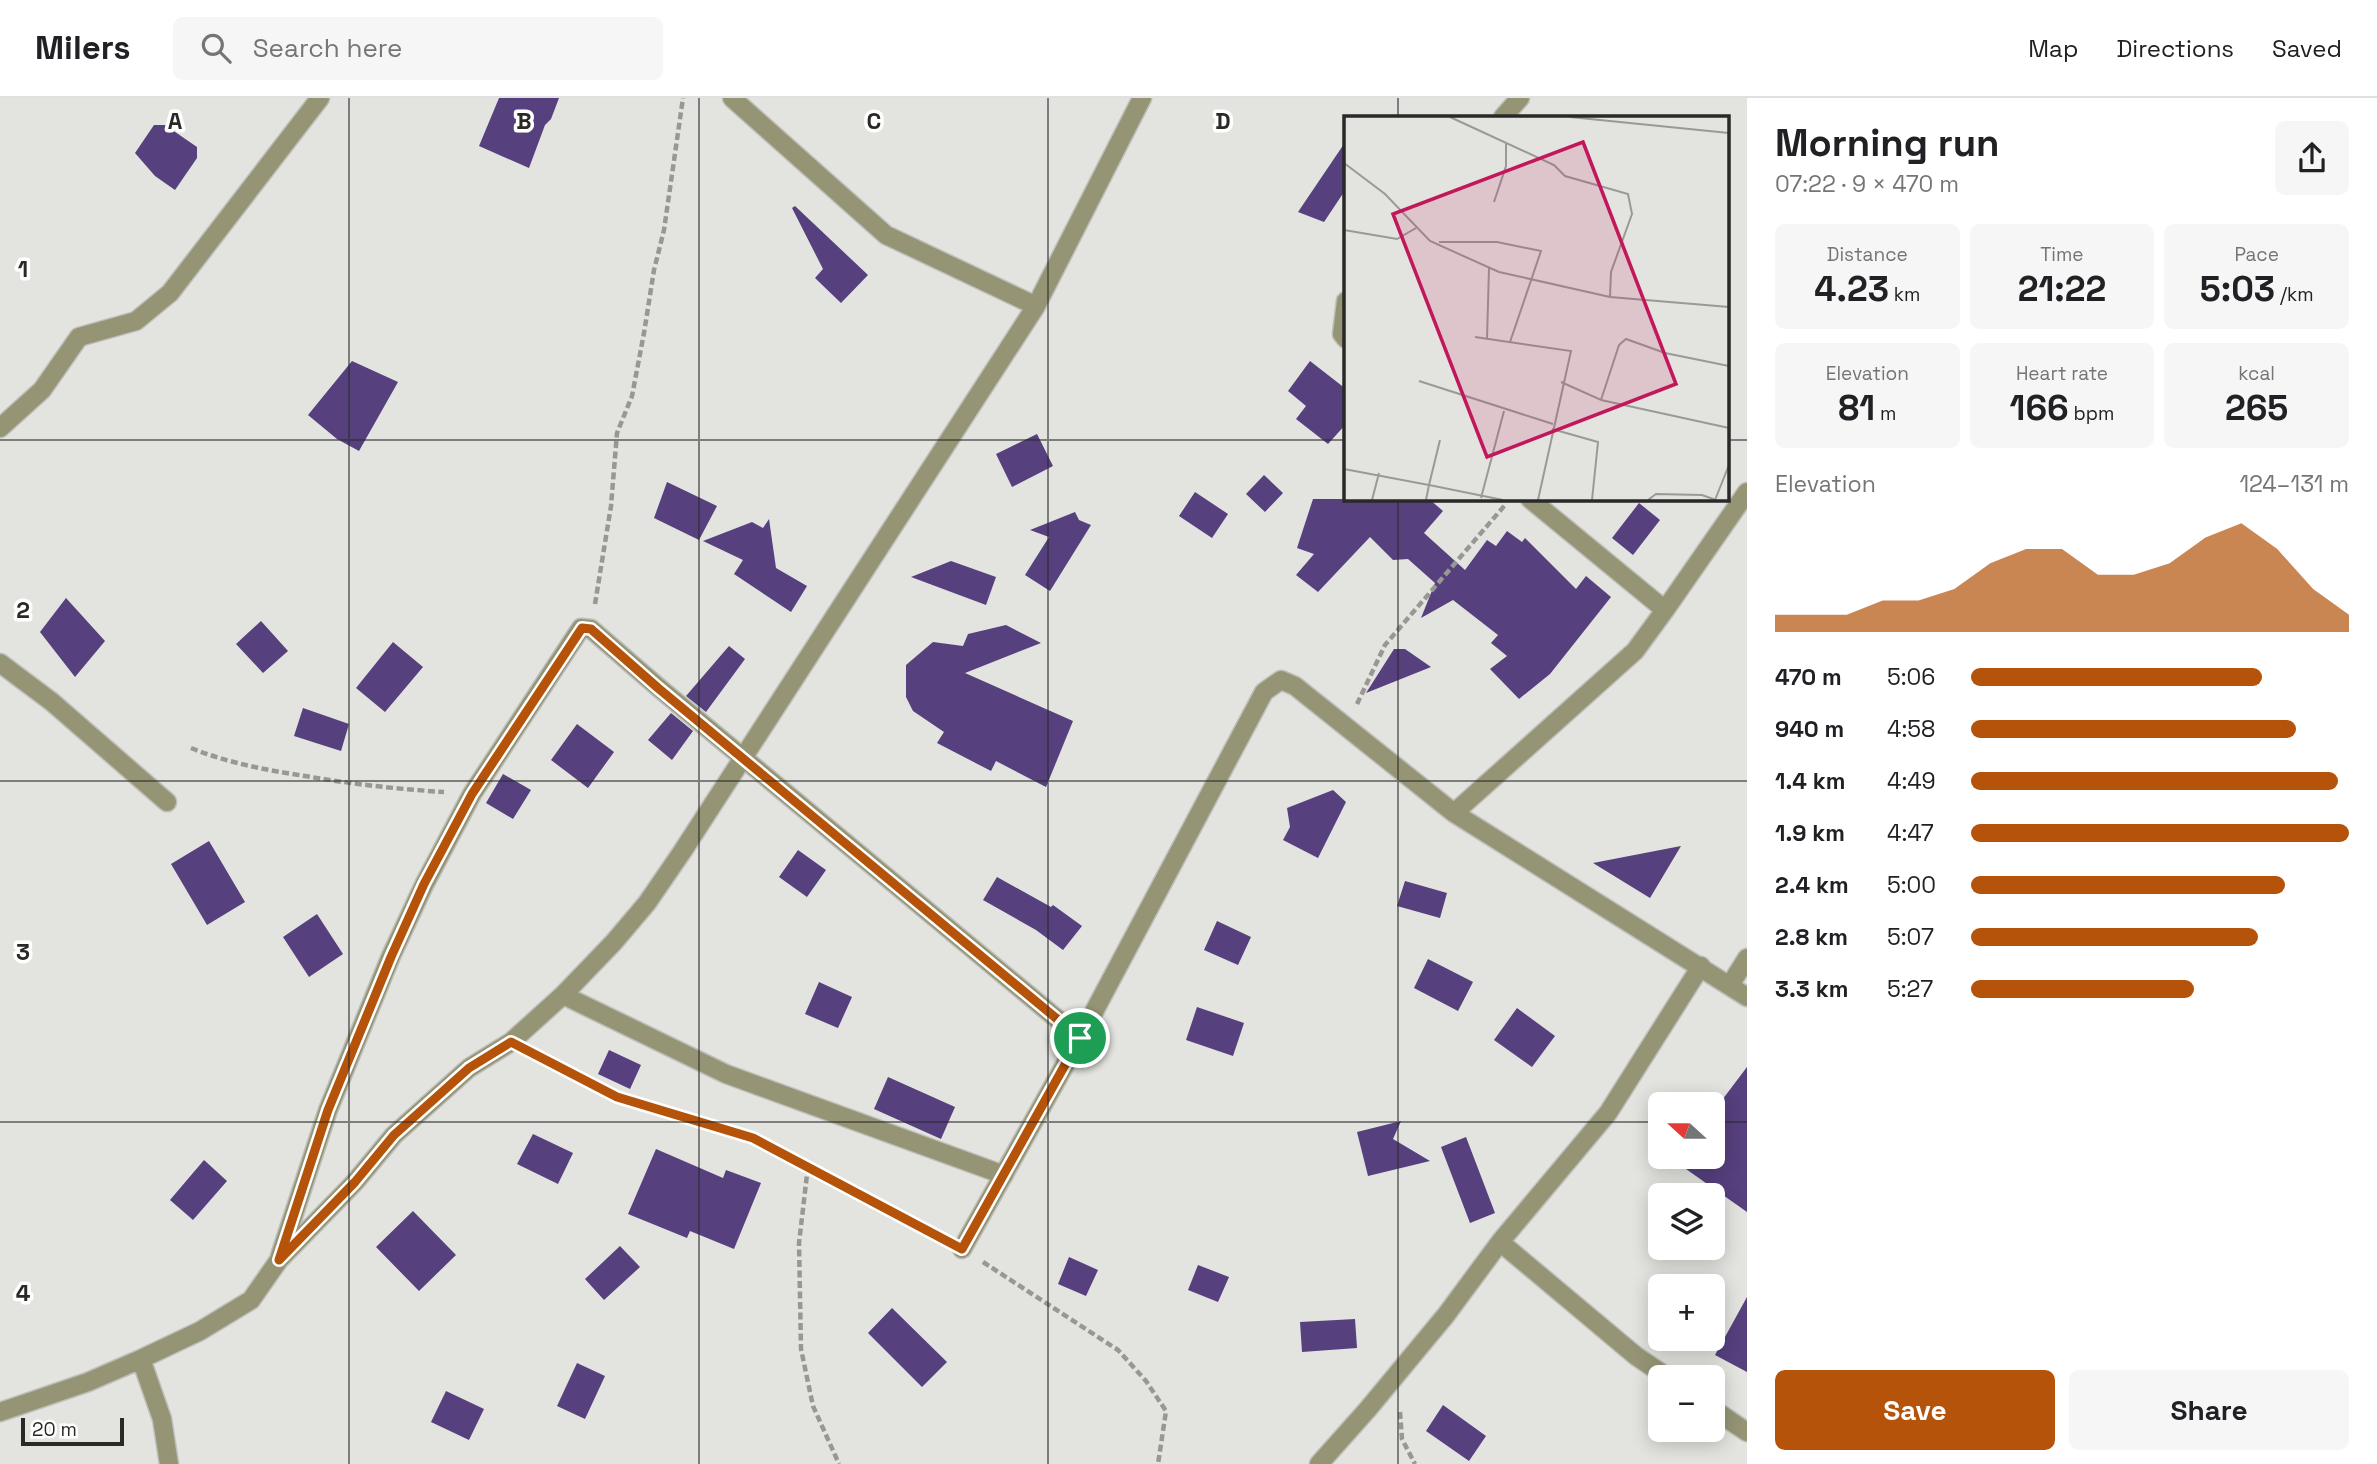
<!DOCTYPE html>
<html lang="en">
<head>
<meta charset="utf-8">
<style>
  body { margin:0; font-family:"Space Grotesk",sans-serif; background:#f6f6f6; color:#202124; height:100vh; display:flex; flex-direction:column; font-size:26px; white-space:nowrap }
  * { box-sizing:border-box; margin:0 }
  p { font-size:23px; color:#757577 }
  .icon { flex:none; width:38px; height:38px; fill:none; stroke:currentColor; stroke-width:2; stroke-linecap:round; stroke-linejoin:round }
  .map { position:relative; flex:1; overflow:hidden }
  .sheet { display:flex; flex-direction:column; background:#fff; width:630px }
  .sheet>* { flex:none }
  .needle { width:46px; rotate:291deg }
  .fabs { position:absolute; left:1648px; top:994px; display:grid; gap:14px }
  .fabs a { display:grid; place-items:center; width:77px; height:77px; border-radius:10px; background:#fff; box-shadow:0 4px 18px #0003; font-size:35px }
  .scale { position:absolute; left:21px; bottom:18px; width:103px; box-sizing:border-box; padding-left:7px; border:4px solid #292928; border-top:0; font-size:19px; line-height:24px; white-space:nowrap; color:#292928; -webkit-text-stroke:5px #fffffe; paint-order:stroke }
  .pin { position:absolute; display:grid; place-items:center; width:60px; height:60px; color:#fff; margin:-30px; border:4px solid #fff; border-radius:50%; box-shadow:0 2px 7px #0007 }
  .round { display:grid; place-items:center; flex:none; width:74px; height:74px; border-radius:10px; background:#f6f6f6 }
  .headline { display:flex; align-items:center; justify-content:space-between; height:119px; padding:0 28px }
  h1 { font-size:38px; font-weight:700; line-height:52px }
  .stats { display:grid; grid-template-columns:repeat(3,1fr); gap:10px; height:119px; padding:7px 28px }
  .stats div { display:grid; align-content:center; border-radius:10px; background:#f6f6f6; text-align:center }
  .stats b { font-size:35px; font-weight:700 }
  .stats small { font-size:19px; font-weight:400 }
  .stats p { font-size:19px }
  .chart { height:196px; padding:14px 28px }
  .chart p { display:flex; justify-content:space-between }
  .chart svg { width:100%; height:126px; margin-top:7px; fill:#b45309; opacity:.7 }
  .button { display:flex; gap:14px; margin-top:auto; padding:14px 28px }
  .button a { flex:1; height:80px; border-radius:10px; background:#b45309; color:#fff; font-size:28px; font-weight:700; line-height:80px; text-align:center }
  .button a+a { background:#f6f6f6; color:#202124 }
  ul { padding:0 28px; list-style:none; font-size:23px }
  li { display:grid; grid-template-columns:112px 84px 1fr; align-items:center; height:52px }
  li i { height:18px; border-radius:9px; background:#b45309 }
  header { display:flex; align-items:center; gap:42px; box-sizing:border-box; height:98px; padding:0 35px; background:#fff; border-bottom:2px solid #e0e0e0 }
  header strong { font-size:33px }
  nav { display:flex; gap:38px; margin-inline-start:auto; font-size:24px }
  .search { width:490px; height:63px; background:#f6f6f6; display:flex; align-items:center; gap:18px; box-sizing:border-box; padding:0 24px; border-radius:10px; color:#757577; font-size:26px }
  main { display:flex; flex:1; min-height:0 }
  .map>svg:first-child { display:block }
</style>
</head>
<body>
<header>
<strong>Milers</strong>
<div class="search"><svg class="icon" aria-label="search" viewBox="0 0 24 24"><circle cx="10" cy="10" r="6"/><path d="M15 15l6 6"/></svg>Search here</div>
<nav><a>Map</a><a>Directions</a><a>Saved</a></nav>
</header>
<main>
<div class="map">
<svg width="1747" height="1366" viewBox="0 0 1747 1366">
  <rect width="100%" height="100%" fill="#e3e3df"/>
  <path fill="#56407e" d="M499,0H559L551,21L545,27L529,70L479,48Z
    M154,27H165L197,49V60L175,92L155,78L135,55Z
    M1346,43V91L1324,124L1298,114Z
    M795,108L868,177L841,205L815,180L823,171L792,110Z
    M352,263L398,284L359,353L337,341L308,317Z
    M1310,263L1346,291V326L1328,346L1296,321L1306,308L1288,293Z
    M1037,336L1053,368L1012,389L996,356Z
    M1264,377L1283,395L1265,414L1246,396Z
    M667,384L717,408L699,442L654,420Z
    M1195,394L1228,416L1212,440L1179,418Z
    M1313,401H1429L1443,413L1424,435L1465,472L1487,442L1496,448L1507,433L1522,444L1525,440L1576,491L1586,478L1611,499L1550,576L1519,601L1490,571L1507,558L1491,545L1498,537L1453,502L1421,520L1435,485L1408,461L1393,462L1370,439L1318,494L1296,477L1314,456L1297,450Z
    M1639,405L1660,422L1633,457L1612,440Z
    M1075,414L1079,422L1091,427L1050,493L1025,477L1049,439L1030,432Z
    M769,421L776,470L807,488L791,514L734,476L743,462L703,443L752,424L763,430Z
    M951,463L996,479L986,507L911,479Z
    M66,500L105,543L75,579L40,534Z
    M261,523L288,553L263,575L236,546Z
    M1006,527L1041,545L965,575L1073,623L1046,689L996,663L991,673L937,645L944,634L913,613L906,599V567L933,544L963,548L968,536Z
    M393,544L423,569L385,614L356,590Z
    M729,548L745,561L706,614L686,598Z
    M1394,551H1405L1431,569L1366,595Z
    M303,610L349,626L341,653L294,638Z
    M671,615L693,633L672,662L648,642Z
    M577,626L614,654L588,690L551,662Z
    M503,676L531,692L513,721L486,705Z
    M1333,692L1346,704L1318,760L1283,742L1290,729L1287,710Z
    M209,743L245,804L207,827L171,766Z
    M1681,748L1650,800L1593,765Z
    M798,752L826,772L807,799L779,779Z
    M997,779L1051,809L1053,807L1082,828L1063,852L1036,832L983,802Z
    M1405,783L1447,795L1440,820L1397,808Z
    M317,816L343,856L309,879L283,839Z
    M1217,823L1251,839L1238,867L1204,852Z
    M1428,861L1473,884L1458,913L1414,890Z
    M819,884L852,899L838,930L805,916Z
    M1197,909L1244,925L1233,958L1186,942Z
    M1517,910L1555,938L1532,969L1494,942Z
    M609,952L641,967L630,991L598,976Z
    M1747,969V1114L1669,1059H1713V1014Z
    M888,979L955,1009L941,1041L874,1011Z
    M1401,1023L1393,1041L1430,1063L1368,1078L1357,1034Z
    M533,1036L573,1055L558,1086L517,1066Z
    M1466,1039L1495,1115L1470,1125L1441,1049Z
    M656,1051L723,1080L726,1072L761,1085L734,1151L690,1133L687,1140L628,1116Z
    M204,1062L227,1083L193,1122L170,1102Z
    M413,1113L456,1157L419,1193L376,1149Z
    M620,1148L640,1169L604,1202L585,1181Z
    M1069,1159L1098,1172L1086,1198L1058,1186Z
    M1198,1167L1229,1179L1218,1204L1188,1192Z
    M1747,1199V1274L1715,1257Z
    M892,1210L947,1264L922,1289L868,1235Z
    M1355,1221L1357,1250L1302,1254L1300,1224Z
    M577,1265L605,1278L585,1321L557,1308Z
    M446,1293L484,1311L469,1342L431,1324Z
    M1443,1307L1486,1338L1469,1363L1426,1333Z"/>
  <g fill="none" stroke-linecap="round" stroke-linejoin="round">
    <defs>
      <path id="minor" d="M732,0L886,137L1036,208
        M1503,19L1520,0
        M1346,203L1342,236L1346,241
        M0,330L42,292L79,239L136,223L170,195L320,0
        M1665,512L1747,394
        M0,565L52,604L167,704
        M1454,715L1635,553L1665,512L1530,401
        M1730,887L1747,860
        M563,897L726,976L1004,1077
        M1500,1144L1636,1258L1667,1279
        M962,1151L1080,940L1264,594L1281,582L1295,588L1454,715L1747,899
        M280,1158L328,1012L391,858L424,787L472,696L581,530L591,531L658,589L1080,940
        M141,1261L162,1321L169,1366
        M1713,1311L1747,1334
        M0,1314L88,1284L141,1261L200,1233L251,1202L279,1162L355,1084L394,1037L469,970L511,944L563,897L614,844L647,805L682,754L1036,208L1142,0
        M1319,1366L1368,1311L1446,1217L1500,1144L1608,1015L1701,868"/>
    </defs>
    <use href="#minor" stroke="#bebeba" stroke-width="21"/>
    <path stroke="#979794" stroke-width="4.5" stroke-dasharray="7 3.5" stroke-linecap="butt" d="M595,506L611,408L617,335L632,298L644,235L654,172L664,132L683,0
      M1357,606L1385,547L1505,407
      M191,650C228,665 266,672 305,678C351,686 397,691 444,694
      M534,956L617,999L753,1040L939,1138
      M808,1068L799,1145L801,1251L813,1308L839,1366
      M983,1164L1118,1252L1146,1283L1166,1313L1158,1366
      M1400,1314L1402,1341L1415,1366"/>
    <use href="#minor" stroke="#959575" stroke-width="18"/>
  </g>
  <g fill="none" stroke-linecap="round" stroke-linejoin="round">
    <defs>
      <path id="route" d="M582,530L591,531L658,590L1080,940L962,1151L753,1040L617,999L511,944L469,970L394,1037L355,1084L279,1162L328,1012L391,859L424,786L472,696Z"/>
    </defs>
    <use href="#route" stroke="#fff" stroke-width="14"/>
    <use href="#route" stroke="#b45309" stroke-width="9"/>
  </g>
  <path fill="none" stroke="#292928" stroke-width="2" stroke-opacity="0.55" d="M349,0V1366M699,0V1366M1048,0V1366M1398,0V19M0,342H1346M1728,342H1747M1398,401V1366M0,683H1747M0,1024H1661M1713,1024H1747"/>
  <g transform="translate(1344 18)">
    <rect width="385" height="385" fill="#e3e3df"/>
    <path fill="none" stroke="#999996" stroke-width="2" d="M106,1L210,49L221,60L284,78L288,98L267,156L266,181M226,1L385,17M0,47L41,78L86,125L155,156L266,181L385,191M150,86L162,50V27M0,114L53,123L72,112M95,126H153L197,135L166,226M131,221L227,235L194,384M143,223L145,152M75,265L209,308M217,266L257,284L275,229L282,223L321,237L385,250M257,284L385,312M208,313L254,326L248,384M96,324L85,369L159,384M0,353L85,369L82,384M137,382L160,295M28,384L35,357M304,384L312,378L358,379L372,384M371,384L385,349"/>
    <path fill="#c2185b" fill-opacity="0.15" stroke="#c2185b" stroke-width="3.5" d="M239,26L332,268L143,341L49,98Z"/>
    <rect width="385" height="385" fill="none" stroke="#292928" stroke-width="3.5"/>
  </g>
  <g font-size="23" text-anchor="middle" font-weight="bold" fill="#292928" stroke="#fffffe" stroke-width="7" stroke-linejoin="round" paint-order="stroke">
    <text x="175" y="31">A</text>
    <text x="524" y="31">B</text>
    <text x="874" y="31">C</text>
    <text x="1223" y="31">D</text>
    <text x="23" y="179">1</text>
    <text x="23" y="520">2</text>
    <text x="23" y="862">3</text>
    <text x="23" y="1203">4</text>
  </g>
</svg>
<div class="fabs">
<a><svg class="needle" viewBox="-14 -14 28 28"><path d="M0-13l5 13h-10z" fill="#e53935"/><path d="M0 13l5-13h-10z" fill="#757577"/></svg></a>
<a><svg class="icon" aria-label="layers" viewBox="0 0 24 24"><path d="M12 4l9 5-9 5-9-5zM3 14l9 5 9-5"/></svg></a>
<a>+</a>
<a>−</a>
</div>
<div class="scale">20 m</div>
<div class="pin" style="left:1080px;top:940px;background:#1e9e55"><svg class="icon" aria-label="arrive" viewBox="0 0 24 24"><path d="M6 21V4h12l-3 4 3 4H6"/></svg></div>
</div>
<section class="sheet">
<div class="headline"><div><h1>Morning run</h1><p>07:22 · 9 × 470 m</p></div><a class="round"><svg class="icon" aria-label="share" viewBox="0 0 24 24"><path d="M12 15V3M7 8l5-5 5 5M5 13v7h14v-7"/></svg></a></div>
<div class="stats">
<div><p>Distance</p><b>4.23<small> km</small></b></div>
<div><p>Time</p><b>21:22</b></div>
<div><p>Pace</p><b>5:03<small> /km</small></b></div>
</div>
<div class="stats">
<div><p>Elevation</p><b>81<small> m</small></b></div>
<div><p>Heart rate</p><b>166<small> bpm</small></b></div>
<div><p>kcal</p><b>265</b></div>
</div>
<div class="chart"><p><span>Elevation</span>124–131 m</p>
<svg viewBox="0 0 160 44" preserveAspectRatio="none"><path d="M0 44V38L10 38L20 38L30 33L40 33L50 29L60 20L70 15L80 15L90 24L100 24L110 20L120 11L130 6L140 15L150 29L160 38V44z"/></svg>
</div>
<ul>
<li><b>470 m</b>5:06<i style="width:77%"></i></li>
<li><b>940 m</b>4:58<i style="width:86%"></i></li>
<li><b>1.4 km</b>4:49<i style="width:97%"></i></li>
<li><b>1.9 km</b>4:47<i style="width:100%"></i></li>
<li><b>2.4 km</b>5:00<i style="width:83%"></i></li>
<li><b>2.8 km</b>5:07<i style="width:76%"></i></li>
<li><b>3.3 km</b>5:27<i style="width:59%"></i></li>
</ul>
<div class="button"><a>Save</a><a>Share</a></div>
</section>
</main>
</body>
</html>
